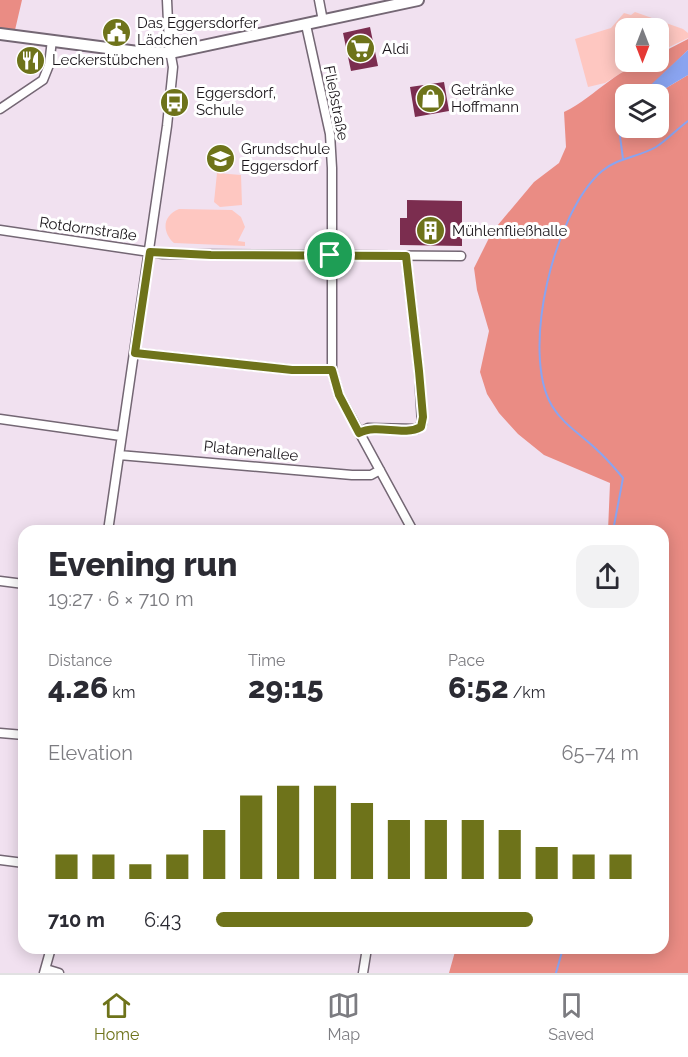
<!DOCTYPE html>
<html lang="en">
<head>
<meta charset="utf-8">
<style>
  body { margin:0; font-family:Raleway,sans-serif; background:#f2f2f3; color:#2b2b33; height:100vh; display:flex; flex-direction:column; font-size:22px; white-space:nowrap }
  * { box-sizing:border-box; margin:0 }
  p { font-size:20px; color:#7c7c81 }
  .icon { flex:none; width:33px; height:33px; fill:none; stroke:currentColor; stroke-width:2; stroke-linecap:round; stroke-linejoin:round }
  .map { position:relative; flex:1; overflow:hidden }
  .panel { position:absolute; left:18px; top:525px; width:651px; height:429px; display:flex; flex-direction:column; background:#fff; border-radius:18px; box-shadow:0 3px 15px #0003 }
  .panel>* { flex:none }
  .needle { width:39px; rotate:180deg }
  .controls { position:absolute; left:615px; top:18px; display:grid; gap:12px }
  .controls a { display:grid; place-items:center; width:54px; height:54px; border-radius:12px; background:#fff; box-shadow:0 3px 15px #0003; font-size:30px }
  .pin { position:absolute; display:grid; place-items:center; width:51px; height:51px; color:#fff; margin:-26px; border:3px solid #fff; border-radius:50%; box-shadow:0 2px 6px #0007 }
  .round { display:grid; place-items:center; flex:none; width:63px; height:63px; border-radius:18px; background:#f2f2f3 }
  .overview { display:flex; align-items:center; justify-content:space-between; height:102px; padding:0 30px }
  h1 { font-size:33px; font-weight:800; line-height:45px }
  .metrics { display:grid; grid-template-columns:repeat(3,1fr); gap:9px; height:102px; padding:6px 30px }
  .metrics div { display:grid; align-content:center }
  .metrics b { font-size:30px; font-weight:800 }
  .metrics small { font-size:16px; font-weight:400 }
  .metrics p { font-size:16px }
  .chart { height:168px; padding:12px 30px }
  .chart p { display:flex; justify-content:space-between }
  .chart svg { width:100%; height:108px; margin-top:6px; stroke:#6e731a; stroke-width:6 }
  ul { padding:0 30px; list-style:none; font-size:20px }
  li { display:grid; grid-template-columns:96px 72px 1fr; align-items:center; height:45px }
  li i { height:15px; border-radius:8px; background:#6e731a }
  .dock { display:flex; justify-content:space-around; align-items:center; height:84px; border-top:2px solid #e1e1e2; background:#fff; font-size:16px; color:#7c7c81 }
  .dock a { display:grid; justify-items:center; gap:3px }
  .dock .current { color:#6e731a }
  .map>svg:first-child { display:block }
</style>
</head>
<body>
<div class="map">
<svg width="688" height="973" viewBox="0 0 688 973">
  <rect width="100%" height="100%" fill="#f1e1f0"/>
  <path fill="#fec7c1" d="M635,12L683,29L688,33V38L659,52L658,28H626V62H639L605,83L588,87L575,39L611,28L624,13L631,15Z
    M217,173L241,175L242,205L220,207L214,202Z
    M179,209L232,210L241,217L245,227L238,241L245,242V246L174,243C162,232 162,216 179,209Z"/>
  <path fill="#ea8c84" d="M0,0H22L15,30L0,29Z
    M688,39V50L648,89L641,94H626V128H658V94H656L688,75V973H449L456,948H663V531H608L610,483L544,455L518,434L499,413L487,394L480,372L489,331L477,290L474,268L492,232L534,182L559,163L566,147L564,112C597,97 619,62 658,62L659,54Z"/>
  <path fill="#8aa4f0" d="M688,50V75L656,94H641Z"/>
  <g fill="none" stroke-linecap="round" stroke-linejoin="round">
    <path stroke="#8aa4f0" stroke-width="2" d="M623,159L620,136L626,121
      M613,531L623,478C614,467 605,457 595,448C580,434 563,424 552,406C520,352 554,212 602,171C617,158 639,157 656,147C667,140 677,129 688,121
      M556,973L563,948"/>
  </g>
  <path fill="#7b2d4f" d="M370,27L378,66L351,71L343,33Z
    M444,82L449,111L415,117L410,87Z
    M407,200L462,201V246L400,245V218H407Z"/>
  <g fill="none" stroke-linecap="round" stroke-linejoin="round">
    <defs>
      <path id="minor" d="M319,0L323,21
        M306,25L330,134L332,168V370L339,395L413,531
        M0,109L43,80L49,65L52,40
        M0,230L163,254L461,256
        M135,353L292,370H332
        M0,419L121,436
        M359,433L368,428L417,429L422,424L419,371L406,256
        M119,455L352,475H371L380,470
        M108,531L167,126L173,67L169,45L167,0
        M0,581L24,584
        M0,733L24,735
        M0,860L24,863
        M46,969L59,973
        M44,973L51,948
        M363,973L367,948"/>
      <path id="tertiary" d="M0,34L138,52L170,53L418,0"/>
    </defs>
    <use href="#minor" stroke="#746774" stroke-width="11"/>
    <use href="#tertiary" stroke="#746774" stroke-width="14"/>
    <use href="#minor" stroke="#fff" stroke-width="8"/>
    <use href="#tertiary" stroke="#fff" stroke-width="10"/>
  </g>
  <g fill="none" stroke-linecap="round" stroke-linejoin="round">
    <defs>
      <path id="route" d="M150,252L211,255L406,256L419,371L423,417L421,427C403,437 378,423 359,433L339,395L332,370H292L135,353Z"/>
    </defs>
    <use href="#route" stroke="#fff" stroke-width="12"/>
    <use href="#route" stroke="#6e731a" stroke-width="8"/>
  </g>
  <defs>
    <symbol id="civic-disc" viewBox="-11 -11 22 22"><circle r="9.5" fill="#6e731a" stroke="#fff"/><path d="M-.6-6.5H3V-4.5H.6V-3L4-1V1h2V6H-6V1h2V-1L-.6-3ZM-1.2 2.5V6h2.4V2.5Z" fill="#fff"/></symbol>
    <symbol id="supermarket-disc" viewBox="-11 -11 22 22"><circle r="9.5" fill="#6e731a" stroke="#fff"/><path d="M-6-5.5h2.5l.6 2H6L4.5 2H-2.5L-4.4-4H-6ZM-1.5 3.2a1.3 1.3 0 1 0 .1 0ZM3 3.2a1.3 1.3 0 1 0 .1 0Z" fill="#fff"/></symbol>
    <symbol id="restaurant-disc" viewBox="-11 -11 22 22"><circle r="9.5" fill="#6e731a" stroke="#fff"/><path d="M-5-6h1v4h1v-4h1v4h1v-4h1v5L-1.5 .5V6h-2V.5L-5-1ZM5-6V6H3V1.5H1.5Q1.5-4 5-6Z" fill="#fff"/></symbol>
    <symbol id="shop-disc" viewBox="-11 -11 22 22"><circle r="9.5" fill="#6e731a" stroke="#fff"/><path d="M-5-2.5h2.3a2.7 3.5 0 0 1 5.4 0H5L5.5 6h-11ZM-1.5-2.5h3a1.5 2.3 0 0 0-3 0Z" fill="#fff"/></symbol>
    <symbol id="bus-disc" viewBox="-11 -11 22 22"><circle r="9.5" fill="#6e731a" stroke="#fff"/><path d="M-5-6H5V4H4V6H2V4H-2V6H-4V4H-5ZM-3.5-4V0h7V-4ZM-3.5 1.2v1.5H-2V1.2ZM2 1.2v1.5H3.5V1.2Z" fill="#fff"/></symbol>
    <symbol id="school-disc" viewBox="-11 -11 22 22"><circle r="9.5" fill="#6e731a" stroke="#fff"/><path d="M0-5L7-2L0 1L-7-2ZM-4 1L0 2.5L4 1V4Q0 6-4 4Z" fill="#fff"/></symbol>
    <symbol id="building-disc" viewBox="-11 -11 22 22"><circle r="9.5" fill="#6e731a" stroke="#fff"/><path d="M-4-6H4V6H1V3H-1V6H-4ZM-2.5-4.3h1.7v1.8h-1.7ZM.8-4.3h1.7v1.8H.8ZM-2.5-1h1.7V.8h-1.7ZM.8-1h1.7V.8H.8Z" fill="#fff"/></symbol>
  </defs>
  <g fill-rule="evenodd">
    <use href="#civic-disc" x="100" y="16" width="33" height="33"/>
    <use href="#supermarket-disc" x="344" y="32" width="33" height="33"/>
    <use href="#restaurant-disc" x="14" y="44" width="33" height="33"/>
    <use href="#shop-disc" x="414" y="82" width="33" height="33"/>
    <use href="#bus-disc" x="158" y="86" width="33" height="33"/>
    <use href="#school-disc" x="204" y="142" width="33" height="33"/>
    <use href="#building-disc" x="414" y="214" width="33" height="33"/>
  </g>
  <g text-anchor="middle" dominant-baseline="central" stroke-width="6" stroke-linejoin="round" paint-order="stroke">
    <g font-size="15" fill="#191419" stroke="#fff" text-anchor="start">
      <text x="137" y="23">Das Eggersdorfer<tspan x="137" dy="17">Lädchen</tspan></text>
      <text x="382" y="49">Aldi</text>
      <text x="52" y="60">Leckerstübchen</text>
      <text x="451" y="90">Getränke<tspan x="451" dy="17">Hoffmann</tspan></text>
      <text x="196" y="93">Eggersdorf,<tspan x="196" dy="17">Schule</tspan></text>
      <text x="241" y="149">Grundschule<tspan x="241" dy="17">Eggersdorf</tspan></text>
      <text x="452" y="231">Mühlenfließhalle</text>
    </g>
    <g font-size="15" fill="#191419" stroke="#fff">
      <text transform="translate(336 103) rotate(79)">Fließstraße</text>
      <text transform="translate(88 229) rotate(8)">Rotdornstraße</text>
      <text transform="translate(251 451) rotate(6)">Platanenallee</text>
    </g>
  </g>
</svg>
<div class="controls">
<a><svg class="needle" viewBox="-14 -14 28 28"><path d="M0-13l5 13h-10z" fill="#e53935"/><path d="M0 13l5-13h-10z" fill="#7c7c81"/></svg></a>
<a><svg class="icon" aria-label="layers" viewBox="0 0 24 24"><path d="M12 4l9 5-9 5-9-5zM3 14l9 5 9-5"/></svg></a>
</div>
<div class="pin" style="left:330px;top:255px;background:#1e9e55"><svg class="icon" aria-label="arrive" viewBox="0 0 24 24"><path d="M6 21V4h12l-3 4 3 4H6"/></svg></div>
<section class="panel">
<div class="overview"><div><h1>Evening run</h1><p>19:27 · 6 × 710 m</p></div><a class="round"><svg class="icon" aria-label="share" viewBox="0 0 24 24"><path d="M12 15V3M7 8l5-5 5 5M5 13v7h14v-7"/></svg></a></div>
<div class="metrics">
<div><p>Distance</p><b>4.26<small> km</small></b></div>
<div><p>Time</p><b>29:15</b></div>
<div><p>Pace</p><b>6:52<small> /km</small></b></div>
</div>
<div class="chart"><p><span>Elevation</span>65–74 m</p>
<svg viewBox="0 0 160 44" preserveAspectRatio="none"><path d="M5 44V34M15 44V34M25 44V38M35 44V34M45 44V24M55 44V10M65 44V6M75 44V6M85 44V13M95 44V20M105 44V20M115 44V20M125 44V24M135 44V31M145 44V34M155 44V34"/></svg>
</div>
<ul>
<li><b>710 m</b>6:43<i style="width:75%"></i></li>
</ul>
</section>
</div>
<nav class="dock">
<a class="current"><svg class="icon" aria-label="home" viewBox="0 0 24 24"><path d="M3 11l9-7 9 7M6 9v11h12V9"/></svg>Home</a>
<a><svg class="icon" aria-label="map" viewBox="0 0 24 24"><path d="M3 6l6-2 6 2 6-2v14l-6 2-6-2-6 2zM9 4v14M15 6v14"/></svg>Map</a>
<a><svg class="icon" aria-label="saved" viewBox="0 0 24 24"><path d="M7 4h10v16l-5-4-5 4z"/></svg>Saved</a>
</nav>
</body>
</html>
